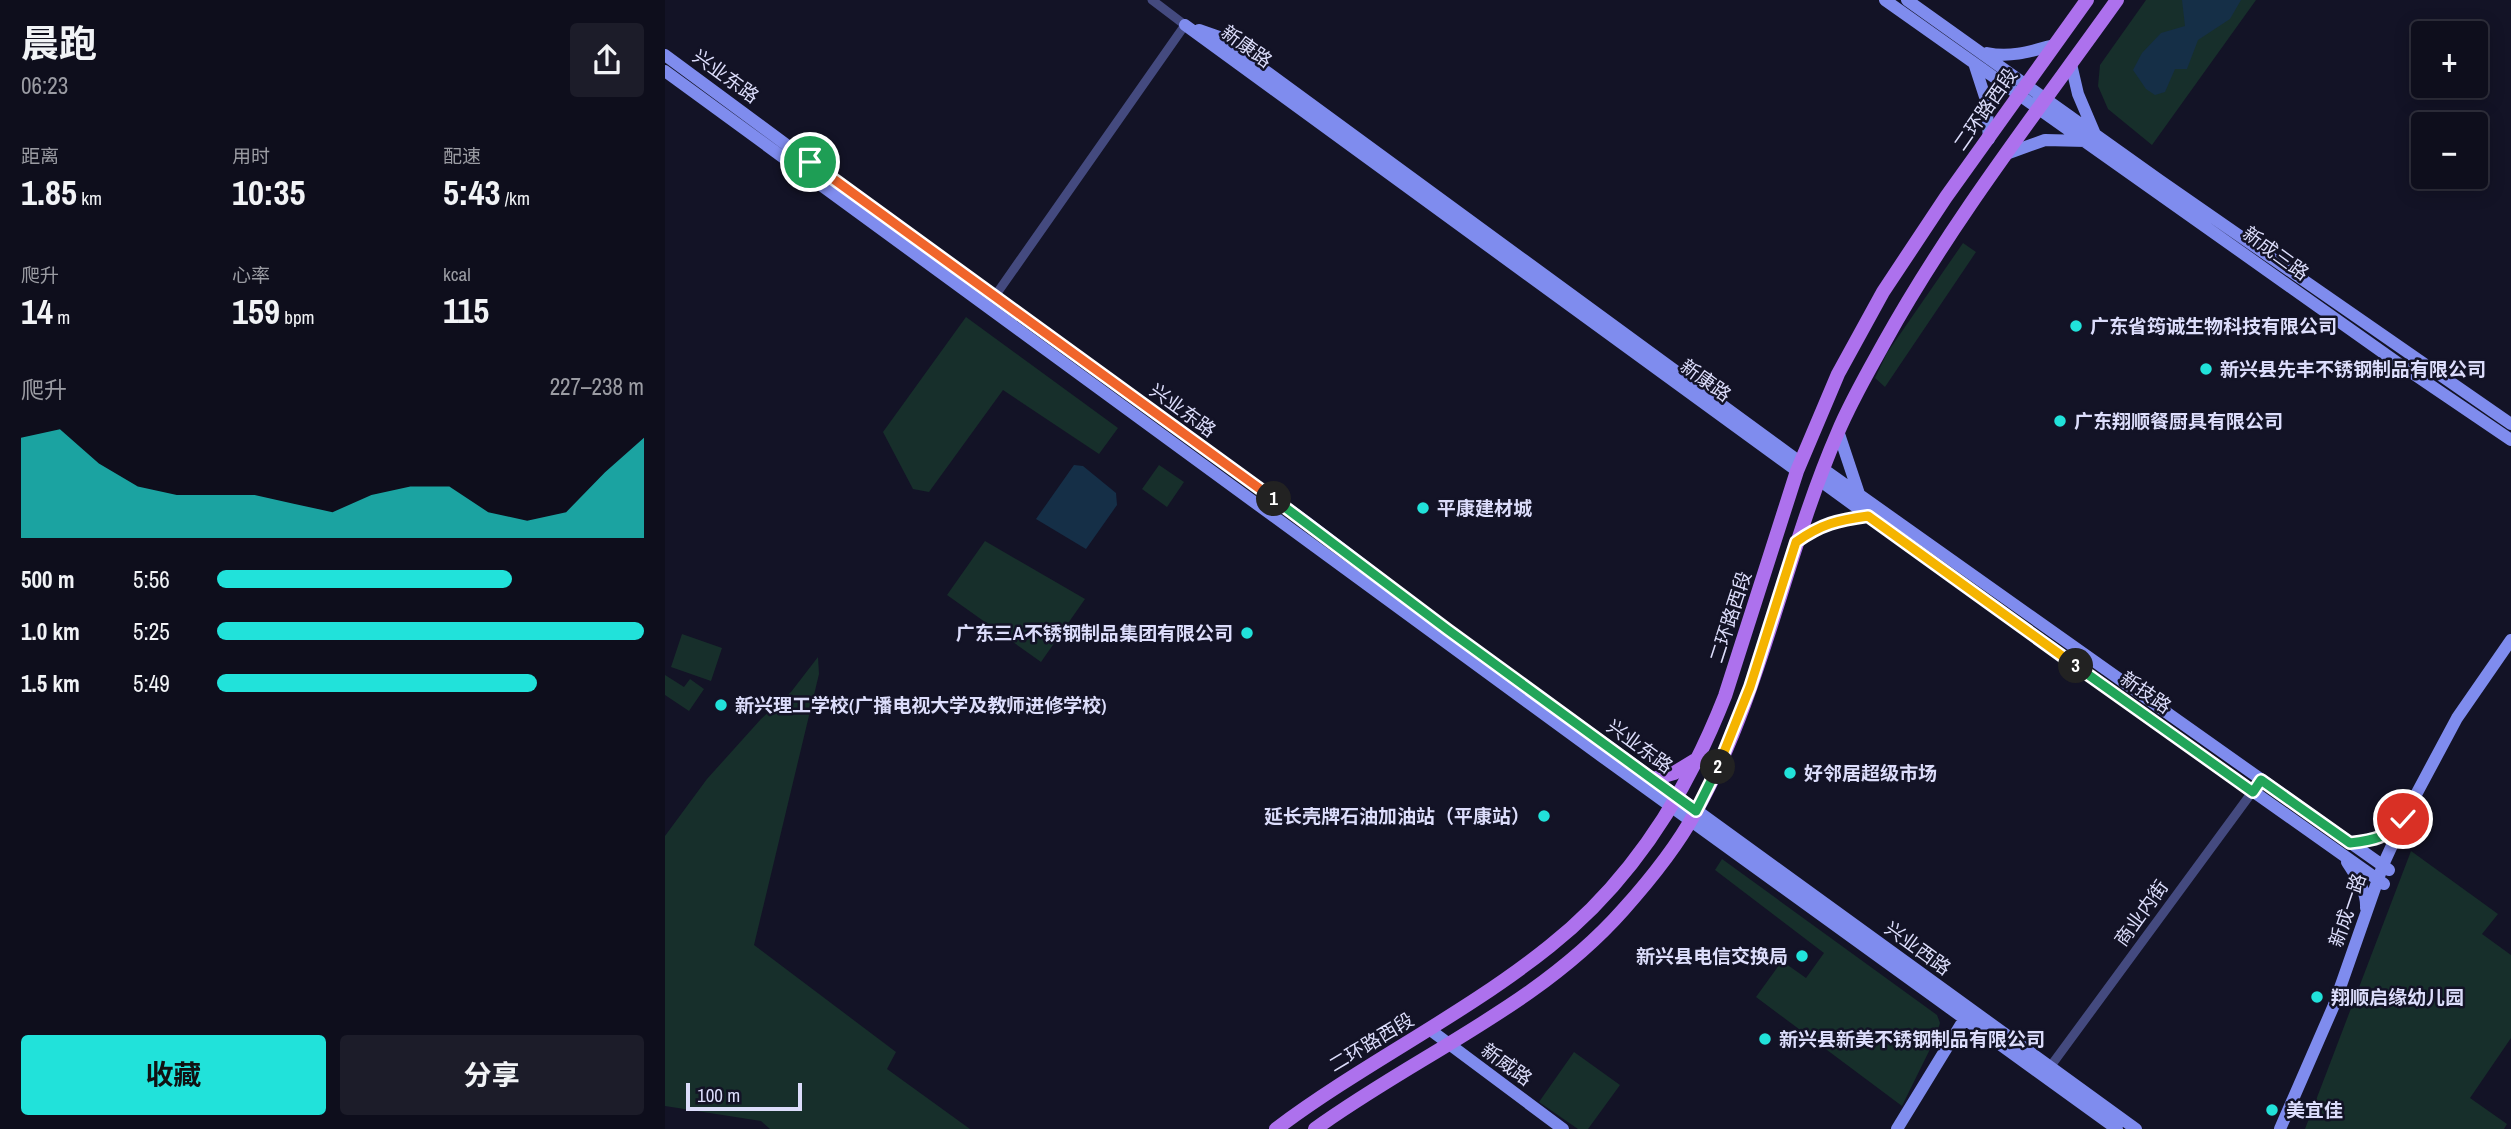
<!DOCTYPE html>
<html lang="zh">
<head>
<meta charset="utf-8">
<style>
  body { margin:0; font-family:"Archivo Narrow","Noto Sans SC",sans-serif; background:#1c1c29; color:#f1f3f6; height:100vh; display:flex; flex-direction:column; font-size:26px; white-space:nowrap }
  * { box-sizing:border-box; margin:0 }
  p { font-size:23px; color:#9b9ca3 }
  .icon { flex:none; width:38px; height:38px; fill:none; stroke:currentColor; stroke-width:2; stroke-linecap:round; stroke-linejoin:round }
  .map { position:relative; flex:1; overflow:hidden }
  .details { display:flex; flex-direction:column; background:#0e0e1c; width:665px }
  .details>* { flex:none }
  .tools { position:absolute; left:1746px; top:21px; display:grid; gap:14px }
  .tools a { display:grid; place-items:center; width:77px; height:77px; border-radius:7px; background:#0e0e1c; box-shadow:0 4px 18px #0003,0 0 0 2px #2e2e3b; font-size:35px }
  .scale { position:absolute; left:21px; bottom:18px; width:116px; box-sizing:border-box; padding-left:7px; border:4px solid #dcddfb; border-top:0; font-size:19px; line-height:24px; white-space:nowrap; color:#dcddfb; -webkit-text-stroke:5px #131326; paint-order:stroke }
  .pin { position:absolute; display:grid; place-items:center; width:60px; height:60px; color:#fff; margin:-30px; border:4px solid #fff; border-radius:50%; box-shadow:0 2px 7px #0007 }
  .km { position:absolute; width:35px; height:35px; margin:-18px; border-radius:50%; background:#222; color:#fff; font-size:19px; line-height:35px; text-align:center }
  .round { display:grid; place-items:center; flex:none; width:74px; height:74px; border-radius:7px; background:#1c1c29 }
  .overview { display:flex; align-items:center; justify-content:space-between; height:119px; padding:0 21px }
  h1 { font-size:38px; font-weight:700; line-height:52px }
  .metrics { display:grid; grid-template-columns:repeat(3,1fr); gap:10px; height:119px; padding:7px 21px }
  .metrics div { display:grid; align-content:center }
  .metrics b { font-size:35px; font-weight:700 }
  .metrics small { font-size:19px; font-weight:400 }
  .metrics p { font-size:19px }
  .chart { height:196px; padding:14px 21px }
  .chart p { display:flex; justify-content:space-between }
  .chart svg { width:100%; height:126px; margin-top:7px; fill:#21e2da; opacity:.7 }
  .cta { display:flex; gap:14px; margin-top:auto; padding:14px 21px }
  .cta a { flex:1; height:80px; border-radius:7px; background:#21e2da; color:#111; font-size:28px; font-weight:700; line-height:80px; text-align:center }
  .cta a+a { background:#1c1c29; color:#f1f3f6 }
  ul { padding:0 21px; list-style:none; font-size:23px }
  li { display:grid; grid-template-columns:112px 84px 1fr; align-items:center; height:52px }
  li i { height:18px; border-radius:9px; background:#21e2da }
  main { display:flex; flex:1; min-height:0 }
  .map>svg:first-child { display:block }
</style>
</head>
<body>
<main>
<section class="details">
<div class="overview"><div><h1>晨跑</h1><p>06:23</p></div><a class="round"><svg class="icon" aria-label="share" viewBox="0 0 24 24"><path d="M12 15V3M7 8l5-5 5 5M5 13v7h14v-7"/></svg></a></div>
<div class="metrics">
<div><p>距离</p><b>1.85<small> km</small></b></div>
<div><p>用时</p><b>10:35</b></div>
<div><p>配速</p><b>5:43<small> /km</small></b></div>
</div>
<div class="metrics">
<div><p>爬升</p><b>14<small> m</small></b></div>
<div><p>心率</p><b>159<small> bpm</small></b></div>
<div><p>kcal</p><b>115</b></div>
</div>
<div class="chart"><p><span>爬升</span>227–238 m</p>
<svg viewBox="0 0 160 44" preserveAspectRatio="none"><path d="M0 44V9L10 6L20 18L30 26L40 29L50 29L60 29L70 32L80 35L90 29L100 26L110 26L120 35L130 38L140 35L150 21L160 9V44z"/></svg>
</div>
<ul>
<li><b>500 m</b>5:56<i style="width:69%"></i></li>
<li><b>1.0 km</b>5:25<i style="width:100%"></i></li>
<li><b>1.5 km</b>5:49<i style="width:75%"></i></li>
</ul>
<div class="cta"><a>收藏</a><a>分享</a></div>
</section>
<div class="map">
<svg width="1846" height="1129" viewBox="0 0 1846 1129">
  <rect width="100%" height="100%" fill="#131326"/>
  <path fill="#172f2b" d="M1481,0H1591L1487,145L1443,109L1433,86L1435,65Z
    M1298,243L1311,252L1220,387L1210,378L1222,353Z
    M301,317L453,428L434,454L338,390L264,492L248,489L218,432Z
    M494,465L519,482L502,507L477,489Z
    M320,541L420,599L376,662L282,595Z
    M17,634L57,648L46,681L6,667Z
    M153,657L154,674L89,945L231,1052L222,1069L305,1129H105L96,1121L0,1106V836L42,779L96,719L126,692Z
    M0,675L19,687L25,679L39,689L24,711L0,695Z
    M1746,851L1833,914L1817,934L1846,955V1038L1805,1098L1842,1124L1839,1129H1640Z
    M1057,859L1272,1015L1275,1023L1270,1039L1237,1106L1091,997L1117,961L1141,978L1159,953L1050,870Z
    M909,1052L955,1085L923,1129H913L874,1102Z"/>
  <path fill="#152f47" d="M1517,0H1576L1565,19L1533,40L1522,69H1510L1500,92L1490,95L1481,89L1468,70L1477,53L1496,33L1520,26Z
    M409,465L418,466L451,493L452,505L421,549L371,519Z"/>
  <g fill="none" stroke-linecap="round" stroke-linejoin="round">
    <path stroke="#444a7f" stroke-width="9" d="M330,296L520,25L487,0
      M1385,1067L1596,780"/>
    <path stroke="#7f8cee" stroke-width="12" d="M1220,0L1737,366L1846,440
      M1242,0L1494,180L1846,424
      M520,25L1132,471
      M534,30L554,37L1135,462
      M1322,53C1346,58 1367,51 1389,45
      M0,55L219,217L640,521L783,630L1471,1129
      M1309,63L1321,100L1324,139
      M1406,64L1413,94L1430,134
      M0,71L943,761L1452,1129
      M1341,154L1380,140L1421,141
      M1173,431L1194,494
      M1158,469L1724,870
      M1154,480L1405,662L1719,884
      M1131,542C1156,524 1173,520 1203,516
      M1685,843C1705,841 1719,839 1733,824
      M1682,862C1691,876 1702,891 1701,908
      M764,1029L898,1129
      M1232,1129L1303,1013
      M1615,1129L1669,1005L1718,865L1746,804L1792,718L1846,640"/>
    <path stroke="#ad71ed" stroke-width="14" d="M988,779L1009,773L1032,759
      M611,1129C699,1063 799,1015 885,946C967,881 1022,793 1060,696L1132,471L1173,374L1218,292L1281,197L1422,0
      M650,1129C752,1055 873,1006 958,910C984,881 1011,848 1030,813C1097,694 1119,556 1173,432C1186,401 1203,372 1219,343C1286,222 1372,112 1452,0"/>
  </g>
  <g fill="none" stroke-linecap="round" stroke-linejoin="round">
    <defs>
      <path id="split-1" d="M145,162L609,499"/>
      <path id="split-2" d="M609,499L783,630L1031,811L1053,767"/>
      <path id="split-3" d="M1053,767L1085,687L1131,542C1156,524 1173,520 1203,516L1411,666"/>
      <path id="split-4" d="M1411,666L1588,792L1596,780L1685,843C1711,840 1720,838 1738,819"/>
    </defs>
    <use href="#split-1" stroke="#fff" stroke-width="14"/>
    <use href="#split-2" stroke="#fff" stroke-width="14"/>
    <use href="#split-3" stroke="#fff" stroke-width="14"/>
    <use href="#split-4" stroke="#fff" stroke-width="14"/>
    <use href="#split-1" stroke="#f0652b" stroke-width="9"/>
    <use href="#split-2" stroke="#22a559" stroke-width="9"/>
    <use href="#split-3" stroke="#f5b400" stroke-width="9"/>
    <use href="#split-4" stroke="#22a559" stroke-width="9"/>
  </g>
  <g fill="#21e2da" stroke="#131326" stroke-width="2.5">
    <circle cx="1411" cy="326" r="7"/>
    <circle cx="1541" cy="369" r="7"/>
    <circle cx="1395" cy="421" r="7"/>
    <circle cx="758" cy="508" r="7"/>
    <circle cx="582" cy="633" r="7"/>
    <circle cx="56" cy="705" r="7"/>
    <circle cx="1125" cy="773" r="7"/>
    <circle cx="879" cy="816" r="7"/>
    <circle cx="1137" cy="956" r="7"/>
    <circle cx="1652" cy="997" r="7"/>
    <circle cx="1100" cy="1039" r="7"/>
    <circle cx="1607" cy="1110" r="7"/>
  </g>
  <g text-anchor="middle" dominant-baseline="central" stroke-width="5" stroke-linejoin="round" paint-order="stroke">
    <g font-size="19" fill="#dcddfb" stroke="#131326">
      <text transform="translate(582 46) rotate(36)">新康路</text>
      <text transform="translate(61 76) rotate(36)">兴业东路</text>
      <text transform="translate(1320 109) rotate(-55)">二环路西段</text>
      <text transform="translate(1611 253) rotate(36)">新成三路</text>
      <text transform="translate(1041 380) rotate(36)">新康路</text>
      <text transform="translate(518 410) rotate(36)">兴业东路</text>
      <text transform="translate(1065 617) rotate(-72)">二环路西段</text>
      <text transform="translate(1481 692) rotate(35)">新技路</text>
      <text transform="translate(975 746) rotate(36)">兴业东路</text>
      <text transform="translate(1682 910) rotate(-71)">新成一路</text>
      <text transform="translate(1476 913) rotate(-54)">商业内街</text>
      <text transform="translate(1253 948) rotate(36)">兴业西路</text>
      <text transform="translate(706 1042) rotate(-31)">二环路西段</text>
      <text transform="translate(842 1064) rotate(36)">新威路</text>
    </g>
    <g font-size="19" font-weight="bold" fill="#dcddfb" stroke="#131326" text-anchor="start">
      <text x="1425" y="326">广东省筠诚生物科技有限公司</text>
      <text x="1555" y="369">新兴县先丰不锈钢制品有限公司</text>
      <text x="1409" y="421">广东翔顺餐厨具有限公司</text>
      <text x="772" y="508">平康建材城</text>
      <text x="568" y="633" text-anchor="end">广东三A不锈钢制品集团有限公司</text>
      <text x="70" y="705">新兴理工学校(广播电视大学及教师进修学校)</text>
      <text x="1139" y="773">好邻居超级市场</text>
      <text x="865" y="816" text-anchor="end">延长壳牌石油加油站（平康站）</text>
      <text x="1123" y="956" text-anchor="end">新兴县电信交换局</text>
      <text x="1666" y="997">翔顺启缘幼儿园</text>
      <text x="1114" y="1039">新兴县新美不锈钢制品有限公司</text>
      <text x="1621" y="1110">美宜佳</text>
    </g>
  </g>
</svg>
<div class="tools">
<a>+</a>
<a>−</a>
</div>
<div class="scale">100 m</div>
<div class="pin" style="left:145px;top:162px;background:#1e9e55"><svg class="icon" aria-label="arrive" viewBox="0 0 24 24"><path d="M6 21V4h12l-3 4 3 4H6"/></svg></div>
<div class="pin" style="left:1738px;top:819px;background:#d93025"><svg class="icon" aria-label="check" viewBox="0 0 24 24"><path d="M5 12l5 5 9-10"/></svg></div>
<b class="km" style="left:609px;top:499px">1</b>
<b class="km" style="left:1053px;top:767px">2</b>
<b class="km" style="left:1411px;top:666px">3</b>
</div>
</main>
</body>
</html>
